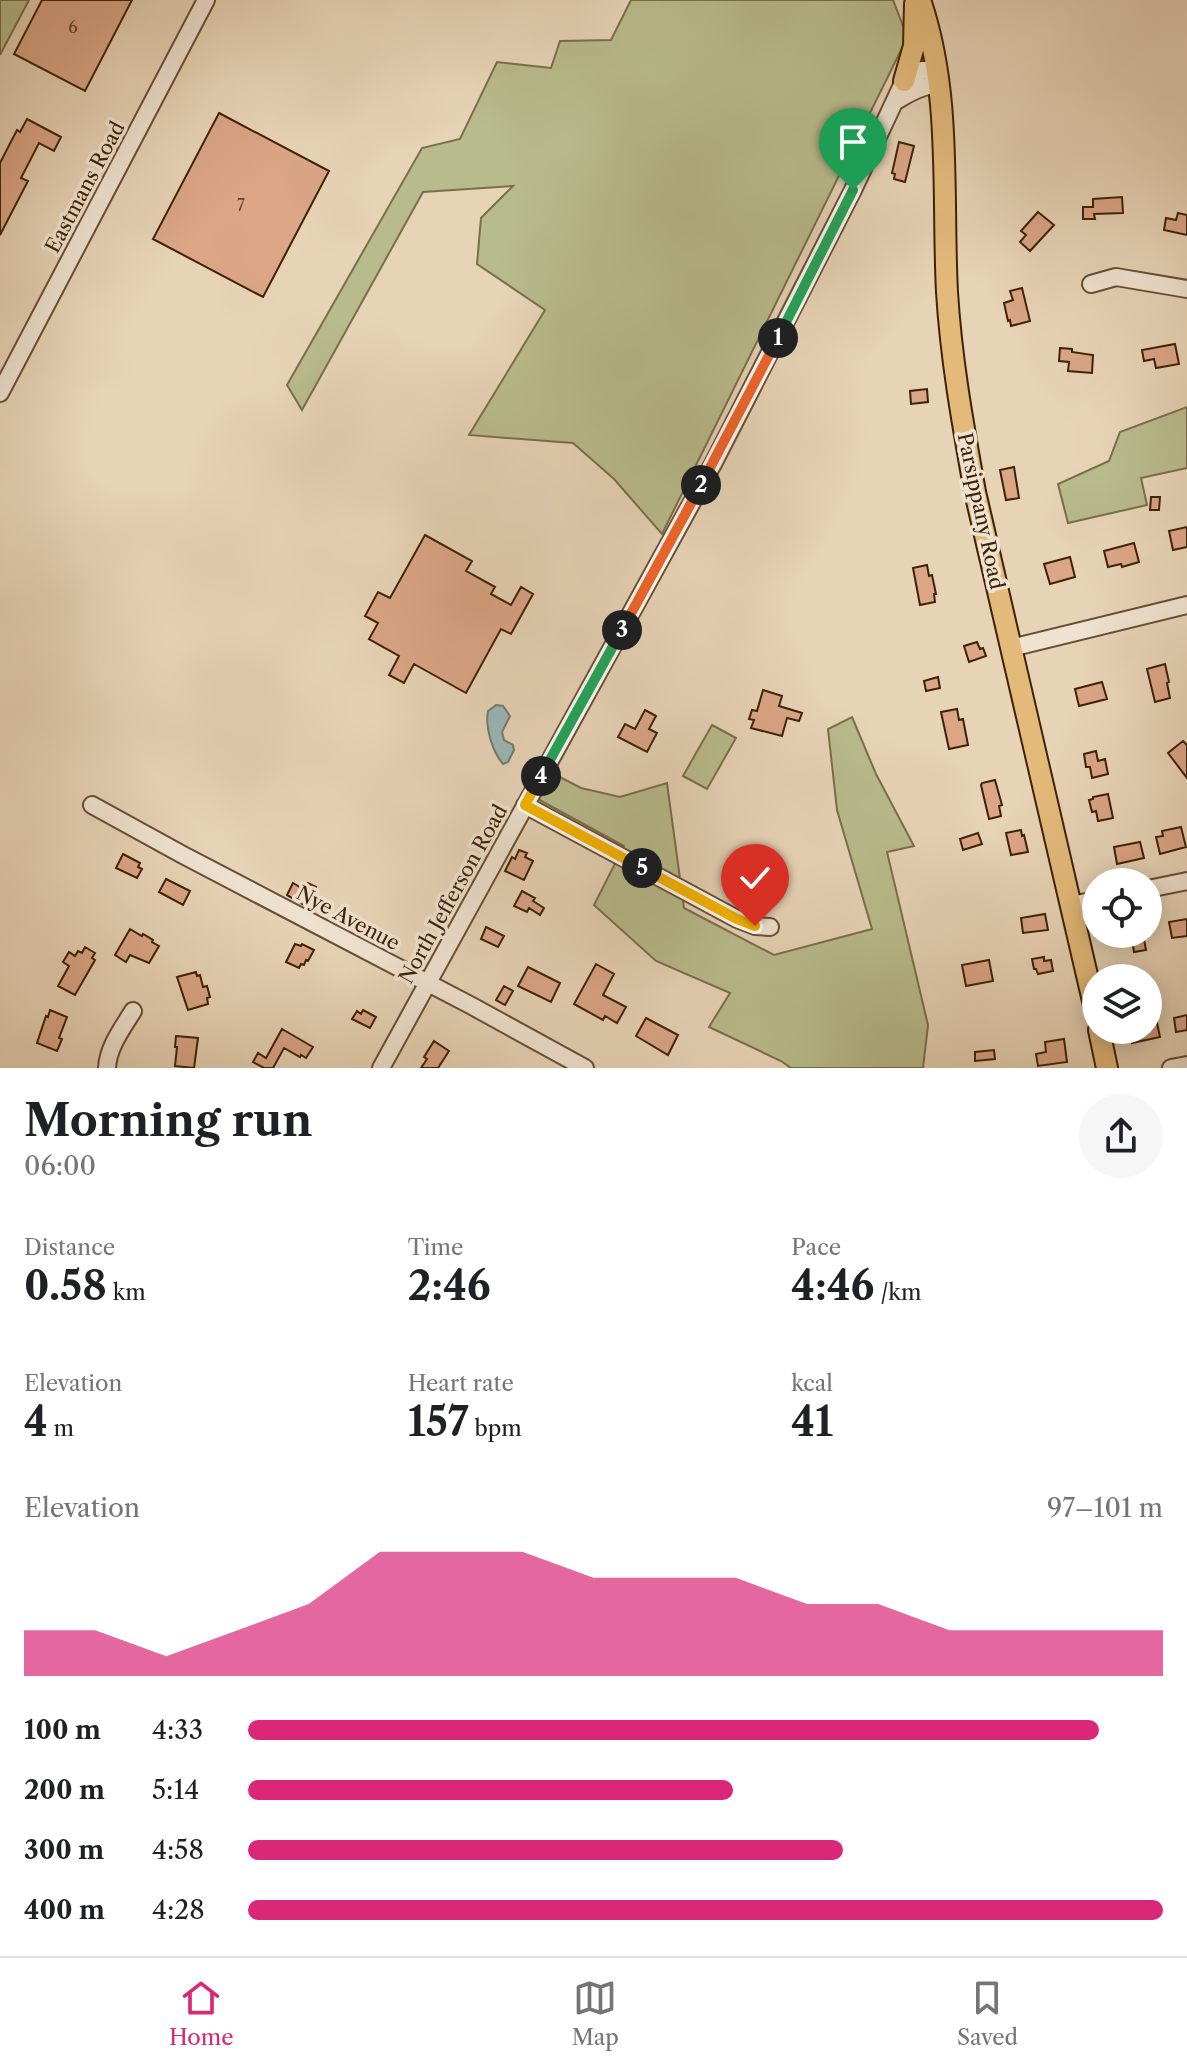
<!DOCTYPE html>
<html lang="en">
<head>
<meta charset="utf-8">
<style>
  body { margin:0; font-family:"Libre Caslon Text",serif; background:#f6f6f6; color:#202124; height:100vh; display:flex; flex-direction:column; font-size:30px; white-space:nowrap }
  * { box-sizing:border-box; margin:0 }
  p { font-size:26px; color:#757577 }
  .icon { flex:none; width:44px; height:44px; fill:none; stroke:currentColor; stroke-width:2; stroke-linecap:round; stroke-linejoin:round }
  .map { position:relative; height:1068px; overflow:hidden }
  .details { display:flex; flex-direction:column; background:#fff; flex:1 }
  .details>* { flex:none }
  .tools { position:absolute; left:1082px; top:868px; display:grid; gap:16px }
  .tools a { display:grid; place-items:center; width:80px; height:80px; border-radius:50%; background:#fff; box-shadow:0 4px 20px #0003; font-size:40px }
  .pin { position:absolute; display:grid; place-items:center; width:68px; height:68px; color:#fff; margin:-82px -34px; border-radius:50% 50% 50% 0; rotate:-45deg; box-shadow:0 0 8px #0007 }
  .pin .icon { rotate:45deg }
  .km { position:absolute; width:40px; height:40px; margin:-20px; border-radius:50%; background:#222; color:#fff; font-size:22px; line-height:40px; text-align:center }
  .round { display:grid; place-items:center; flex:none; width:84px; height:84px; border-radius:42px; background:#f6f6f6 }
  .summary { display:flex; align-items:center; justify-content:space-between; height:136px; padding:0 24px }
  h1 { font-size:44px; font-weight:700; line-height:60px }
  .metrics { display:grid; grid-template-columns:repeat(3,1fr); gap:12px; height:136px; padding:8px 24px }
  .metrics div { display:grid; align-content:center }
  .metrics b { font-size:40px; font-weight:700 }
  .metrics small { font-size:22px; font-weight:400 }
  .metrics p { font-size:22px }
  .chart { height:224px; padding:16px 24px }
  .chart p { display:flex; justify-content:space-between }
  .chart svg { width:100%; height:144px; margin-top:8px; fill:#db2777; opacity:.7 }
  ul { padding:0 24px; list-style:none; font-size:26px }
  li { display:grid; grid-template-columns:128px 96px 1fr; align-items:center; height:60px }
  li i { height:20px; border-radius:10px; background:#db2777 }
  .menu { display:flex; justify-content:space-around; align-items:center; height:112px; border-top:2px solid #e0e0e0; background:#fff; font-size:22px; color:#757577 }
  .menu a { display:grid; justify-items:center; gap:4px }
  .menu .on { color:#db2777 }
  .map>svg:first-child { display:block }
</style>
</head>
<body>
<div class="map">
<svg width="1187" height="1068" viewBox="0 0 1187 1068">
  <rect width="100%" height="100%" fill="#e7d3b6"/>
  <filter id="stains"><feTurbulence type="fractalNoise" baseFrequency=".0025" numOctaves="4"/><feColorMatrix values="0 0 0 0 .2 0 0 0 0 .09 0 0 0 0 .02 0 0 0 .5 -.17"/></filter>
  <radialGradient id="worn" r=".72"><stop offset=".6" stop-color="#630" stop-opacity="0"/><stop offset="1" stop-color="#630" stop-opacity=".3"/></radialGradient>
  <path fill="#b8bb8c" stroke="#7b6e4a" stroke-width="2" d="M0,0H29L0,55Z
    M631,0H893L905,31L906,40L662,534L614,479L573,443L469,435L545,310L477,264L481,218L513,186L423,192L302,410L287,385L422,148L460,139L497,62L551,68L560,41L611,40Z
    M1187,407V468L1141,478L1147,505L1068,523L1058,484L1109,461L1120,432Z
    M852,717L876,774L914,846L887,852L928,1025L923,1068H791L781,1061L709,1027L730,993L656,961L594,905L624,846L534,797L558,776L581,788L620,797L667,783L684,908L774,955L872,929L837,810L828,729Z
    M712,725L736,738L707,789L683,776Z"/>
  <path fill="#9ab6b8" stroke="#757b71" stroke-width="2" d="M496,705L503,706L510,716L502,732L504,740L513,745L514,750L508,762L503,764C492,751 485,727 488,711Z"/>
  <path fill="#dba586" stroke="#3e2207" stroke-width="2" d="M42,0H132L85,91L14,54Z
    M219,113L329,171L263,297L153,239Z
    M27,119L61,137L54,151L39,143L21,178L28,181L0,235V163L17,130L20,132Z
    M899,142L914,146L905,182L894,179L895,174L892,173Z
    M1122,197L1123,213L1094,214L1095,219H1083V207H1093V199Z
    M1038,212L1054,225L1030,251L1020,242L1026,235L1021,231Z
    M1178,213L1187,215V235L1164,230L1166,218L1176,220Z
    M1022,288L1030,321L1011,326L1010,320L1008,321L1004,303L1013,300L1010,291Z
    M1175,344L1179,364L1156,368L1154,359L1144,361L1142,350Z
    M1060,348L1072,349V352L1093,355L1092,373L1068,371L1069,362L1059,361Z
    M927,389L928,402L911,404L910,391Z
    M1014,467L1019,498L1006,500L1000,470Z
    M1151,497H1160L1159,510H1150Z
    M1187,527V547L1173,550L1169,531Z
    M425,535L472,561L466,571L495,587L491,594L511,605L521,587L533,594L511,634L501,629L466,693L414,664L404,683L389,675L399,656L369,639L378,623L365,616L378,592L390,598Z
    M1134,543L1139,562L1122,567L1121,564L1108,567L1104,551Z
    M1070,557L1075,577L1050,584L1044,564Z
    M927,565L929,576L932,575L936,594H934L935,602L920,605L913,568Z
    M977,642L980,649L983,648L986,656L969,662L964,646Z
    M1165,664L1169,682L1167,683L1170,698L1155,702L1147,669Z
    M938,677L940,688L926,691L924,681Z
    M1102,682L1107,699L1079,706L1075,689Z
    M763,690L782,696L779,706L802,713L799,721L787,718L782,736L751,728L754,720L749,719L752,710L757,711Z
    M957,709L959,720L963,719L968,745L949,749L941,712Z
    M645,710L656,716L649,729L657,733L647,752L618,737L625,724L635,729Z
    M1183,741L1187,745V778L1168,753Z
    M1096,751L1098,761L1105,759L1108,774L1092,778L1090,767H1086L1084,754Z
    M995,780L1002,805L999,806L1001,816L989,819L981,785L982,783Z
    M1108,794L1113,818L1098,821L1096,811L1092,812L1089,800L1093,799V797Z
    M1181,827L1186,847L1160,854L1156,837L1163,836L1162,831Z
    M1021,830L1022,836L1024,835L1028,852L1011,855L1006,833Z
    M978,833L982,844L963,850L960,839Z
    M1140,842L1144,858L1117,864L1114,847Z
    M519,850L527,853L525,857L533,861L524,880L505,871L512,857L515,859Z
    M123,854L140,863L138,867L142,869L137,878L116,868Z
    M166,879L190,891L183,905L159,892Z
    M293,883L305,890L308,883L316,887L306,906L287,895Z
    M522,891L535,898L533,901L544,908L540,915L529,908L527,912L514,906Z
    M1045,914L1048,930L1023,933L1021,918Z
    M1187,919V936L1172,938L1169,922Z
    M486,927L504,936L498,947L481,939Z
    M130,929L142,936L143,934L153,940L152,942L159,946L149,963L130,955L126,962L115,955Z
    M1127,934H1143L1146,950L1134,952L1133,946H1129Z
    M295,944L301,946L302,944L314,950L308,961L306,960L304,965L301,964L299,968L286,962Z
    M85,947L95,953L92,958L95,960L75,995L58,986L69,966L63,962L69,952L75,956L78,951L82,953Z
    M1044,957V961L1051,960L1053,971L1038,974L1036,969H1034L1032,959Z
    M989,960L993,981L966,986L962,965Z
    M596,964L614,974L603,995L626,1007L617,1023L605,1016L603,1020L574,1004Z
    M528,967L560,983L551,1002L518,986Z
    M196,972L197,976L200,975L203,987L207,986L210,997L207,998L208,1004L188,1010L177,977Z
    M504,986L513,991L505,1005L496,1000Z
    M50,1010L67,1017L59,1038L62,1039L57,1051L37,1043L46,1016L48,1017Z
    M363,1010L376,1017L370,1028L352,1019L357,1011L361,1014Z
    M1187,1015V1030L1176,1032L1174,1018Z
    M646,1018L678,1035L668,1055L636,1036Z
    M1156,1018L1160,1037L1132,1043L1130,1030H1148V1019Z
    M282,1029L313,1047L306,1058L301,1055L300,1057L284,1048L273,1068H264L253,1062L258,1053L266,1058Z
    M176,1036L198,1038L194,1068L175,1066L177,1047H175Z
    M1064,1039L1067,1062L1038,1066L1036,1054L1046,1052L1045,1042Z
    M434,1041L449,1051L438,1068H421L427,1059L424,1057Z
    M994,1050L995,1059L975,1061V1052Z"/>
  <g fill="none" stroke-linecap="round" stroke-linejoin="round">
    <defs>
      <path id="minor" d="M896,101C910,92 922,86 939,83
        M1091,284L1116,277L1187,289
        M0,393L206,0
        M1011,648L1187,605
        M92,805L183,855L472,1006L585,1068
        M525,805L737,919L755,926L770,927
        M1148,889L1187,881
        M1071,905L1096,900
        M107,1068C108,1047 122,1029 133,1011
        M381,1068L713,464L853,190L904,81L922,70H937
        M1171,1068L1187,1065"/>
      <path id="major" d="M920,0C952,93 942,195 947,292C951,359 963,425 975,492L1096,1014
        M904,81L914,46L915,4
        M1099,1030L1107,1068"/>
    </defs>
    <use href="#minor" stroke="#684e33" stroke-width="20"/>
    <use href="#major" stroke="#3e2207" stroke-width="24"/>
    <use href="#minor" stroke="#efe2d0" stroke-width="16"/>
    <use href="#major" stroke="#e4ba7b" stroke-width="20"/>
  </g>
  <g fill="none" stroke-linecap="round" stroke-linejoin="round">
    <defs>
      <path id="split-1" d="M778,338L853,190"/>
      <path id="split-2" d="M701,485L778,338"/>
      <path id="split-3" d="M622,630L701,485"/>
      <path id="split-4" d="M541,776L622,630"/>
      <path id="split-5" d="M541,776L525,805L642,868"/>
      <path id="split-6" d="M642,868L737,919L755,926"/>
    </defs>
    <use href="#split-1" stroke="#fff" stroke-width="16"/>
    <use href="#split-2" stroke="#fff" stroke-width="16"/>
    <use href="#split-3" stroke="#fff" stroke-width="16"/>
    <use href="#split-4" stroke="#fff" stroke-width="16"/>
    <use href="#split-5" stroke="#fff" stroke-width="16"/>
    <use href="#split-6" stroke="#fff" stroke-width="16"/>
    <use href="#split-1" stroke="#22a559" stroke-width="10"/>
    <use href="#split-2" stroke="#f0652b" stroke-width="10"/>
    <use href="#split-3" stroke="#f0652b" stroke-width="10"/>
    <use href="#split-4" stroke="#22a559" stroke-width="10"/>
    <use href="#split-5" stroke="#f5b400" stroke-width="10"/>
    <use href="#split-6" stroke="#f5b400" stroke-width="10"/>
  </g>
  <g text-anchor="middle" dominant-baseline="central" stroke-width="7" stroke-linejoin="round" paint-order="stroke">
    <g font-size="16" fill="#654327">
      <text x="73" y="27">6</text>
      <text x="241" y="205">7</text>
    </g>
    <g font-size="20" fill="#3e2207" stroke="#efe2d0">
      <text transform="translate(85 187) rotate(-62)">Eastmans Road</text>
      <text transform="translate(981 511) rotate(78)">Parsippany Road</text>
      <text transform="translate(453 894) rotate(-61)">North Jefferson Road</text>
      <text transform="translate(348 918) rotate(28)">Nye Avenue</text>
    </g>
  </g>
  <rect width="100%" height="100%" filter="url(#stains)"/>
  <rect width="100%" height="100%" fill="url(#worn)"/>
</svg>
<div class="tools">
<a><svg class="icon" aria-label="locate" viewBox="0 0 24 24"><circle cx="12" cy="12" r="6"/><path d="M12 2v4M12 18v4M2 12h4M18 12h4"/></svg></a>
<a><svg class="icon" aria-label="layers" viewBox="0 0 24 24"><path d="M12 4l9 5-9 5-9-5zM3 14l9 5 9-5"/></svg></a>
</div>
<div class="pin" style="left:853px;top:190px;background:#1e9e55"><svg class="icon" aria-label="arrive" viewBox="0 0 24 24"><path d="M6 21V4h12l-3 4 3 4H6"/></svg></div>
<div class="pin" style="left:755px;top:926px;background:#d93025"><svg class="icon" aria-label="check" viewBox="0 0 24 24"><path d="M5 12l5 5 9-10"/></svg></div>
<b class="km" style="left:778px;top:338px">1</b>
<b class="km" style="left:701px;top:485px">2</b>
<b class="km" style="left:622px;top:630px">3</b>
<b class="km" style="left:541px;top:776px">4</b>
<b class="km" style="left:642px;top:868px">5</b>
</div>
<section class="details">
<div class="summary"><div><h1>Morning run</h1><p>06:00</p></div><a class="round"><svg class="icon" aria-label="share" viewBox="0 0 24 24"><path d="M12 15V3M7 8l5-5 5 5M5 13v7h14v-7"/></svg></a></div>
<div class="metrics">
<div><p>Distance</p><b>0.58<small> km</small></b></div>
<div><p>Time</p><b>2:46</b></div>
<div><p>Pace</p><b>4:46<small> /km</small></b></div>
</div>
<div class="metrics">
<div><p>Elevation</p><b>4<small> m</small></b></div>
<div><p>Heart rate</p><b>157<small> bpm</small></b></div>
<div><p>kcal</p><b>41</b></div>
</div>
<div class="chart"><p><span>Elevation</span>97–101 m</p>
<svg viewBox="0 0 160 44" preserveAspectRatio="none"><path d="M0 44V30L10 30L20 38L30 30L40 22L50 6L60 6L70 6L80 14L90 14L100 14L110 22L120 22L130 30L140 30L150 30L160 30V44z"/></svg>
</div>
<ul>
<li><b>100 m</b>4:33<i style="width:93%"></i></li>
<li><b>200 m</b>5:14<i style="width:53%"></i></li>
<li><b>300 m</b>4:58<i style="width:65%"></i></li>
<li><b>400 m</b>4:28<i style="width:100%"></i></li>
</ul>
</section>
<nav class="menu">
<a class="on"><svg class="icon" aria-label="home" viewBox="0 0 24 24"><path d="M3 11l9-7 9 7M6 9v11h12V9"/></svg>Home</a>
<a><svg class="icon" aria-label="map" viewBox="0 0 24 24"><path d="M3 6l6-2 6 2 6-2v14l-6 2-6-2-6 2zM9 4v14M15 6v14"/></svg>Map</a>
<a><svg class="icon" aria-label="saved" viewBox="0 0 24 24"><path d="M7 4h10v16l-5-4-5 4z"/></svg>Saved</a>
</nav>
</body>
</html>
